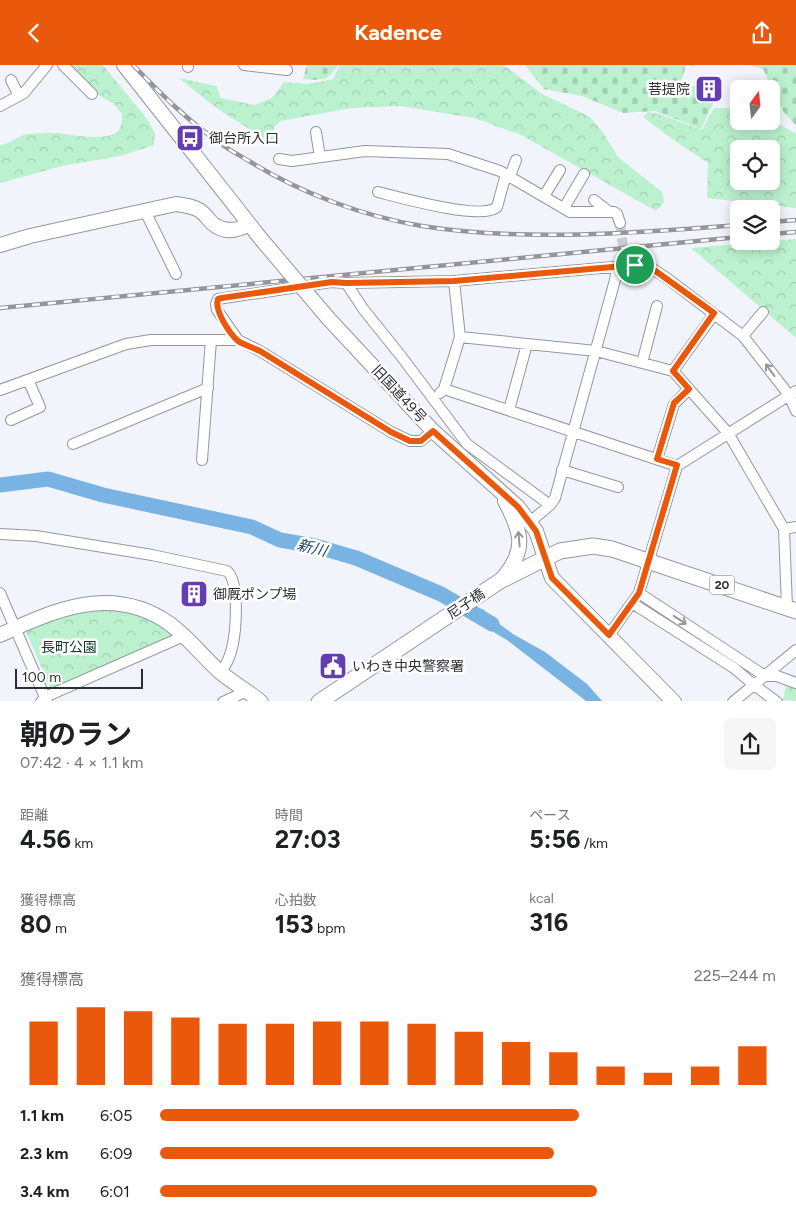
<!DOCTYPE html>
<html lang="ja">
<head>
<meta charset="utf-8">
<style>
  body { margin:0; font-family:Figtree,"Noto Sans JP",sans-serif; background:#f6f6f6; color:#202124; height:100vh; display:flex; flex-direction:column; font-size:19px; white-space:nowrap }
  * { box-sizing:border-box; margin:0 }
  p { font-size:16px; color:#757577 }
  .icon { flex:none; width:28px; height:28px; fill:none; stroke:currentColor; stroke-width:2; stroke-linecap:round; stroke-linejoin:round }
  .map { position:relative; height:636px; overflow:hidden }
  .details { display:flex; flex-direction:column; background:#fff; flex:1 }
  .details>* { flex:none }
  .needle { width:32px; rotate:15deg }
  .buttons { position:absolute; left:730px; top:15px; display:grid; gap:10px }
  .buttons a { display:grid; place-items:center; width:50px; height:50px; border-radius:8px; background:#fff; box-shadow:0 2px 12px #0003; font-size:25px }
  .scale { position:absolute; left:15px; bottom:12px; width:128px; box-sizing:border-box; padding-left:5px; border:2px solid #2d2e31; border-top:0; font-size:14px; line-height:18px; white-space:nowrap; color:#2d2e31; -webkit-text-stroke:4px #fff; paint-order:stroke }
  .pin { position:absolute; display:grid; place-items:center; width:42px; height:42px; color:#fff; margin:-21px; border:2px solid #fff; border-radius:50%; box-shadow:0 1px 5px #0007 }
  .round { display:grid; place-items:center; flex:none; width:52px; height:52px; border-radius:8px; background:#f6f6f6 }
  .overview { display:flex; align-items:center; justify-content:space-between; height:85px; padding:0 20px }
  h1 { font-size:28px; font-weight:700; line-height:38px }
  .figures { display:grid; grid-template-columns:repeat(3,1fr); gap:8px; height:85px; padding:5px 20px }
  .figures div { display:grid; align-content:center }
  .figures b { font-size:25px; font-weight:700 }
  .figures small { font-size:14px; font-weight:400 }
  .figures p { font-size:14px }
  .chart { height:140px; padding:10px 20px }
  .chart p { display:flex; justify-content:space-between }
  .chart svg { width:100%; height:90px; margin-top:5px; stroke:#ea580c; stroke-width:6 }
  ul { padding:0 20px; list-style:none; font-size:16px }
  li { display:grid; grid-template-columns:80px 60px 1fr; align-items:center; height:38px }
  li i { height:12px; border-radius:6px; background:#ea580c }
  header { display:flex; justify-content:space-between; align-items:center; height:65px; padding:0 20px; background:#ea580c; color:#fff; font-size:22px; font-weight:700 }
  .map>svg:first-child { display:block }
</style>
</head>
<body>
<header><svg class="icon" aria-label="back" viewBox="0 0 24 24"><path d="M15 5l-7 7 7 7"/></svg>Kadence<svg class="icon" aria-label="share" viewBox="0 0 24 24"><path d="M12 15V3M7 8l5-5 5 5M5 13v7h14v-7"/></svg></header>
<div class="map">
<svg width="796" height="637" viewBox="0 0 796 637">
  <defs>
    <pattern id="forest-crowns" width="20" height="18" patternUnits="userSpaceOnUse" patternTransform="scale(1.25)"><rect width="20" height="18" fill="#bbf1ce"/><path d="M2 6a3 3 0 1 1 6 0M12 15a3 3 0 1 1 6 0" fill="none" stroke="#a1cfb1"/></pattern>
    <pattern id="cemetery-stones" width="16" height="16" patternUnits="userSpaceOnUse" patternTransform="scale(1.25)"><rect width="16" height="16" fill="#bbf1ce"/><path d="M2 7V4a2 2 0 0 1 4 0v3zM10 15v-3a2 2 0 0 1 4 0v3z" fill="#a1cfb1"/></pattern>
  </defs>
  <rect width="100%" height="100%" fill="#f2f4fc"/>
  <path fill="url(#forest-crowns)" fill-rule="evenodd" d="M69,0H103L147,54L155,68L154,80L120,91L62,101L0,118V80C11,79 18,70 28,69C37,68 47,68 56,68C71,69 103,77 117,67C122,63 122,55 122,49L114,39L95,28L86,16Z
    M340,0H504L542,29L590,52L604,69L618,92L662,127L664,137L656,146L521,70L474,53L400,41L351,43L281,56L274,62V80L215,42L179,13L216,21L221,33L254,40L272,33L284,17L308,19L333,14Z
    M714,43H739V56H771V54L796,69V143L707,133L708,98L672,74L643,52L648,47L662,50L702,65ZM739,84H771V116H739Z
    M796,174V273L691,183Z
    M93,542C123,546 147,549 173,568L171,572L51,625L25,564Z
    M786,621L796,623V636L783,635Z"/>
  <path fill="url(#cemetery-stones)" d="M307,0H339L327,13L315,15L303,14Z
    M525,0H695L694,2L686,0L681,17L708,26L715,34L701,64L655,46L623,48L582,31L544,24Z
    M750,0H796V61L783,46L763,4Z"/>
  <path fill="#79b3e3" d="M483,544L490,552L513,569L545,587L587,619L602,636H586L507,575L470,553Z"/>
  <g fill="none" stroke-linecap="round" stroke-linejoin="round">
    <path stroke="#79b3e3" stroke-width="15" d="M0,420L48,414L103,430L252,462L280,475L315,481L356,493L441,529L492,559"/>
    <path stroke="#cbccd3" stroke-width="10" stroke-dasharray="10 5" stroke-linecap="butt" d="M620,158L624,190"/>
    <defs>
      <path id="street" d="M63,0L92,29
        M244,0L287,5
        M188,2V0
        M11,15L19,31
        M0,41L24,28L47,0
        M316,67L320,92
        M279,94L292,96L365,86L448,89L500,106L570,147H614L617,149L620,158
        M510,111L516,95
        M378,127C398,132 482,156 497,142L506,109
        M544,131L560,105
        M594,135L608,146
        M564,143L584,109
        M145,146L176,209
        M624,190L625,201
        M346,218L454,216L635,200L650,202L668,214L743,271L789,330L796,346
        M743,271L763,247
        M460,272L596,286L673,306L728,368L784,464L787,543
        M642,298L657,241
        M673,306L714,249
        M444,324L677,401
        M0,325L126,279L151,275H238
        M440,328L444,324L460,272L454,216
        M509,345L527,279
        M11,355L40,342L28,315
        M433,366L421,376H410L391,367L260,286L238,275L217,245L216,239L218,234L331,217L346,218L364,245L401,291L467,379L550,440
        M73,379L208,323
        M657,394L674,339L689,324
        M202,395L211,275
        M562,405L618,422
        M530,457L550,440L555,433L615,215L617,202
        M784,464L796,462
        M0,469L36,471L152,490L227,506C240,517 236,567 232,583C230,592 226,600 221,607
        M0,528L47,637
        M639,528L765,611H777L796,618
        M632,538L734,603L754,620L777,637
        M609,570L639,528L677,401L796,326
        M41,637L45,632L184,571
        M223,637L247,626
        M733,637L796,585"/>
      <path id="secondary" d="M124,0L261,174
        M0,180L30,171L176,139C184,140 192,141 199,145C206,149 209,157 216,161C227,168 239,165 249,159
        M328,253L433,366L518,442L536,466L552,513L674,637
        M502,514C527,485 522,468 505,436
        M0,570C56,544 113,519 170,559C189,573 203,592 220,607C233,618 248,626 261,637"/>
      <path id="primary" d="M319,637L500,516L560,486L593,481L612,484L796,546"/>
    </defs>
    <use href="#street" stroke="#95979e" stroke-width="12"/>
    <use href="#secondary" stroke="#95979e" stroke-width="16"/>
    <use href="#primary" stroke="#95979e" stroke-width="17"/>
    <use href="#street" stroke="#fff" stroke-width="10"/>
    <use href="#secondary" stroke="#fff" stroke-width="14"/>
    <use href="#primary" stroke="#fff" stroke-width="15"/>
    <defs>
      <path id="rail" d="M133,0C160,28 188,56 220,78C229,85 239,90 249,96C301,128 362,151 422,161C523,177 637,168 739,160
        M771,157L796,155
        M771,169L796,167
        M0,243L739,172"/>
    </defs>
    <use href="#rail" stroke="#93959a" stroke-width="4.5"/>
    <use href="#rail" stroke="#fff" stroke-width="2.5" stroke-dasharray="8" stroke-linecap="butt"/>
    <defs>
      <path id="secondary-bridge" d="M261,174L328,253"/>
    </defs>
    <use href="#secondary-bridge" stroke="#95979e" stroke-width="16" stroke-linecap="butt"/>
    <use href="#secondary-bridge" stroke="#fff" stroke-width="14"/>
  </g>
  <defs><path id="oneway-shaft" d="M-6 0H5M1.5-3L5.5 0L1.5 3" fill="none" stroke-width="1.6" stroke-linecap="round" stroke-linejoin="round" transform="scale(1.25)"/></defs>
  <g stroke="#969698">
    <use href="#oneway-shaft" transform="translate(770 305) rotate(-126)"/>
    <use href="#oneway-shaft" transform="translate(519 474) rotate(-95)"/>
    <use href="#oneway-shaft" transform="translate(680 555) rotate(33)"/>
  </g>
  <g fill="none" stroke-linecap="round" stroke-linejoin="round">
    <defs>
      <path id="route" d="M635,200L650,202L714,248L673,306L689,324L674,338L657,394L677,400L639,528L609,570L552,513L536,466L518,442L433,366L421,376H410L391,367L260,286C254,283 244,280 238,276C229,268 214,245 218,234L222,233L332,217L346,218L454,216Z"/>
    </defs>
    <use href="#route" stroke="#fff" stroke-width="10"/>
    <use href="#route" stroke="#ea580c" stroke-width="6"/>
  </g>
  <defs>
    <symbol id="building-square" viewBox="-11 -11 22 22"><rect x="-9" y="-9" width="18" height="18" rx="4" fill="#643cb4" stroke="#fff"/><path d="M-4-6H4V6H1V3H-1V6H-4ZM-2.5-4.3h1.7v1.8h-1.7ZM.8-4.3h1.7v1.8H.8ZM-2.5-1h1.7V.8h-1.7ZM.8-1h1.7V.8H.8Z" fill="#fff"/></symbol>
    <symbol id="bus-square" viewBox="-11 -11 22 22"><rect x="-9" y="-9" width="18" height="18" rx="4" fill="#643cb4" stroke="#fff"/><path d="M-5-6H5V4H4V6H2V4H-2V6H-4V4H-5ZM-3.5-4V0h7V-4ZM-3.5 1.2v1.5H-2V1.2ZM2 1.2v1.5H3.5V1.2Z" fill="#fff"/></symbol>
    <symbol id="civic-square" viewBox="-11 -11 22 22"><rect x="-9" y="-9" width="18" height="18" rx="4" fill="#643cb4" stroke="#fff"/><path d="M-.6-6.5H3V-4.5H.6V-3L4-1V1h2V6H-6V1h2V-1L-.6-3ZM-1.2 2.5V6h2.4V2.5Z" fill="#fff"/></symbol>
  </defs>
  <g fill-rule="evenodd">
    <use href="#building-square" x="693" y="8" width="32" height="32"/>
    <use href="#bus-square" x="174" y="57" width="32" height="32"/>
    <use href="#building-square" x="178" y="513" width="32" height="32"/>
    <use href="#civic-square" x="317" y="585" width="32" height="32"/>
  </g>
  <g text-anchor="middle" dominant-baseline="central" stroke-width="5" stroke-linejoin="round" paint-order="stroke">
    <rect fill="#fff" stroke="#6c6d6f" stroke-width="1" x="709.5" y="510.5" width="25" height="19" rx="4"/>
    <g font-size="12" font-weight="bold" fill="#2d2e31">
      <text x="722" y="520">20</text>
    </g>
    <g font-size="14" fill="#2d2e31" stroke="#fff" text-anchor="start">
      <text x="690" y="24" text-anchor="end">菩提院</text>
      <text x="209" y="73">御台所入口</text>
      <text x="213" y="529">御厩ポンプ場</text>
      <text x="352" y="601">いわき中央警察署</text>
    </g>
    <g font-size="14" fill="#2d2e31" stroke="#fff">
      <text transform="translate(399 329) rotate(47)">旧国道49号</text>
      <text transform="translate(466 539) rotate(-34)">尼子橋</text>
    </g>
    <g font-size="14" fill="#074025" stroke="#fff">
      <text x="69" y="582">長町公園</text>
    </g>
    <g font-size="15" font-style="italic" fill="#184364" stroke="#fff">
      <text transform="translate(312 483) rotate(14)">新川</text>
    </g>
  </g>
</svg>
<div class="buttons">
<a><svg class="needle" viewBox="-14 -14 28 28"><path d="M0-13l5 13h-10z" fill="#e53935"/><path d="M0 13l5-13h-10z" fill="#757577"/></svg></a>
<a><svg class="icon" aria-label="locate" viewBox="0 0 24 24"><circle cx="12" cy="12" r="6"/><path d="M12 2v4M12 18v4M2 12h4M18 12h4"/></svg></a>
<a><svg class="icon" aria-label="layers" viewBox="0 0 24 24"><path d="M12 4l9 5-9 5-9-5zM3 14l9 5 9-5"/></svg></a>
</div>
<div class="scale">100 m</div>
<div class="pin" style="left:635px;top:200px;background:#1e9e55"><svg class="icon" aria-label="arrive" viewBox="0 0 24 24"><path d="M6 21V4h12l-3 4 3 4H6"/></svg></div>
</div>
<section class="details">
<div class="overview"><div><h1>朝のラン</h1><p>07:42 · 4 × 1.1 km</p></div><a class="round"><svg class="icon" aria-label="share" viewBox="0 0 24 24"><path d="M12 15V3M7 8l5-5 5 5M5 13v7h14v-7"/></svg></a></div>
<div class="figures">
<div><p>距離</p><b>4.56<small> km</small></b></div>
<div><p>時間</p><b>27:03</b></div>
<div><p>ペース</p><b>5:56<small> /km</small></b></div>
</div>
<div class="figures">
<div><p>獲得標高</p><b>80<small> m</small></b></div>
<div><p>心拍数</p><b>153<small> bpm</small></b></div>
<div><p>kcal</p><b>316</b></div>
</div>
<div class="chart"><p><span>獲得標高</span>225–244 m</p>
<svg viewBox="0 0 160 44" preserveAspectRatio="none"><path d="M5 44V13M15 44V6M25 44V8M35 44V11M45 44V14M55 44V14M65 44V13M75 44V13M85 44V14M95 44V18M105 44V23M115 44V28M125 44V35M135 44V38M145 44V35M155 44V25"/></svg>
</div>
<ul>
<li><b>1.1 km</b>6:05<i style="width:68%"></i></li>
<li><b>2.3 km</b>6:09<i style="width:64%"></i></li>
<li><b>3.4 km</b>6:01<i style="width:71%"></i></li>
</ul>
</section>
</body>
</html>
